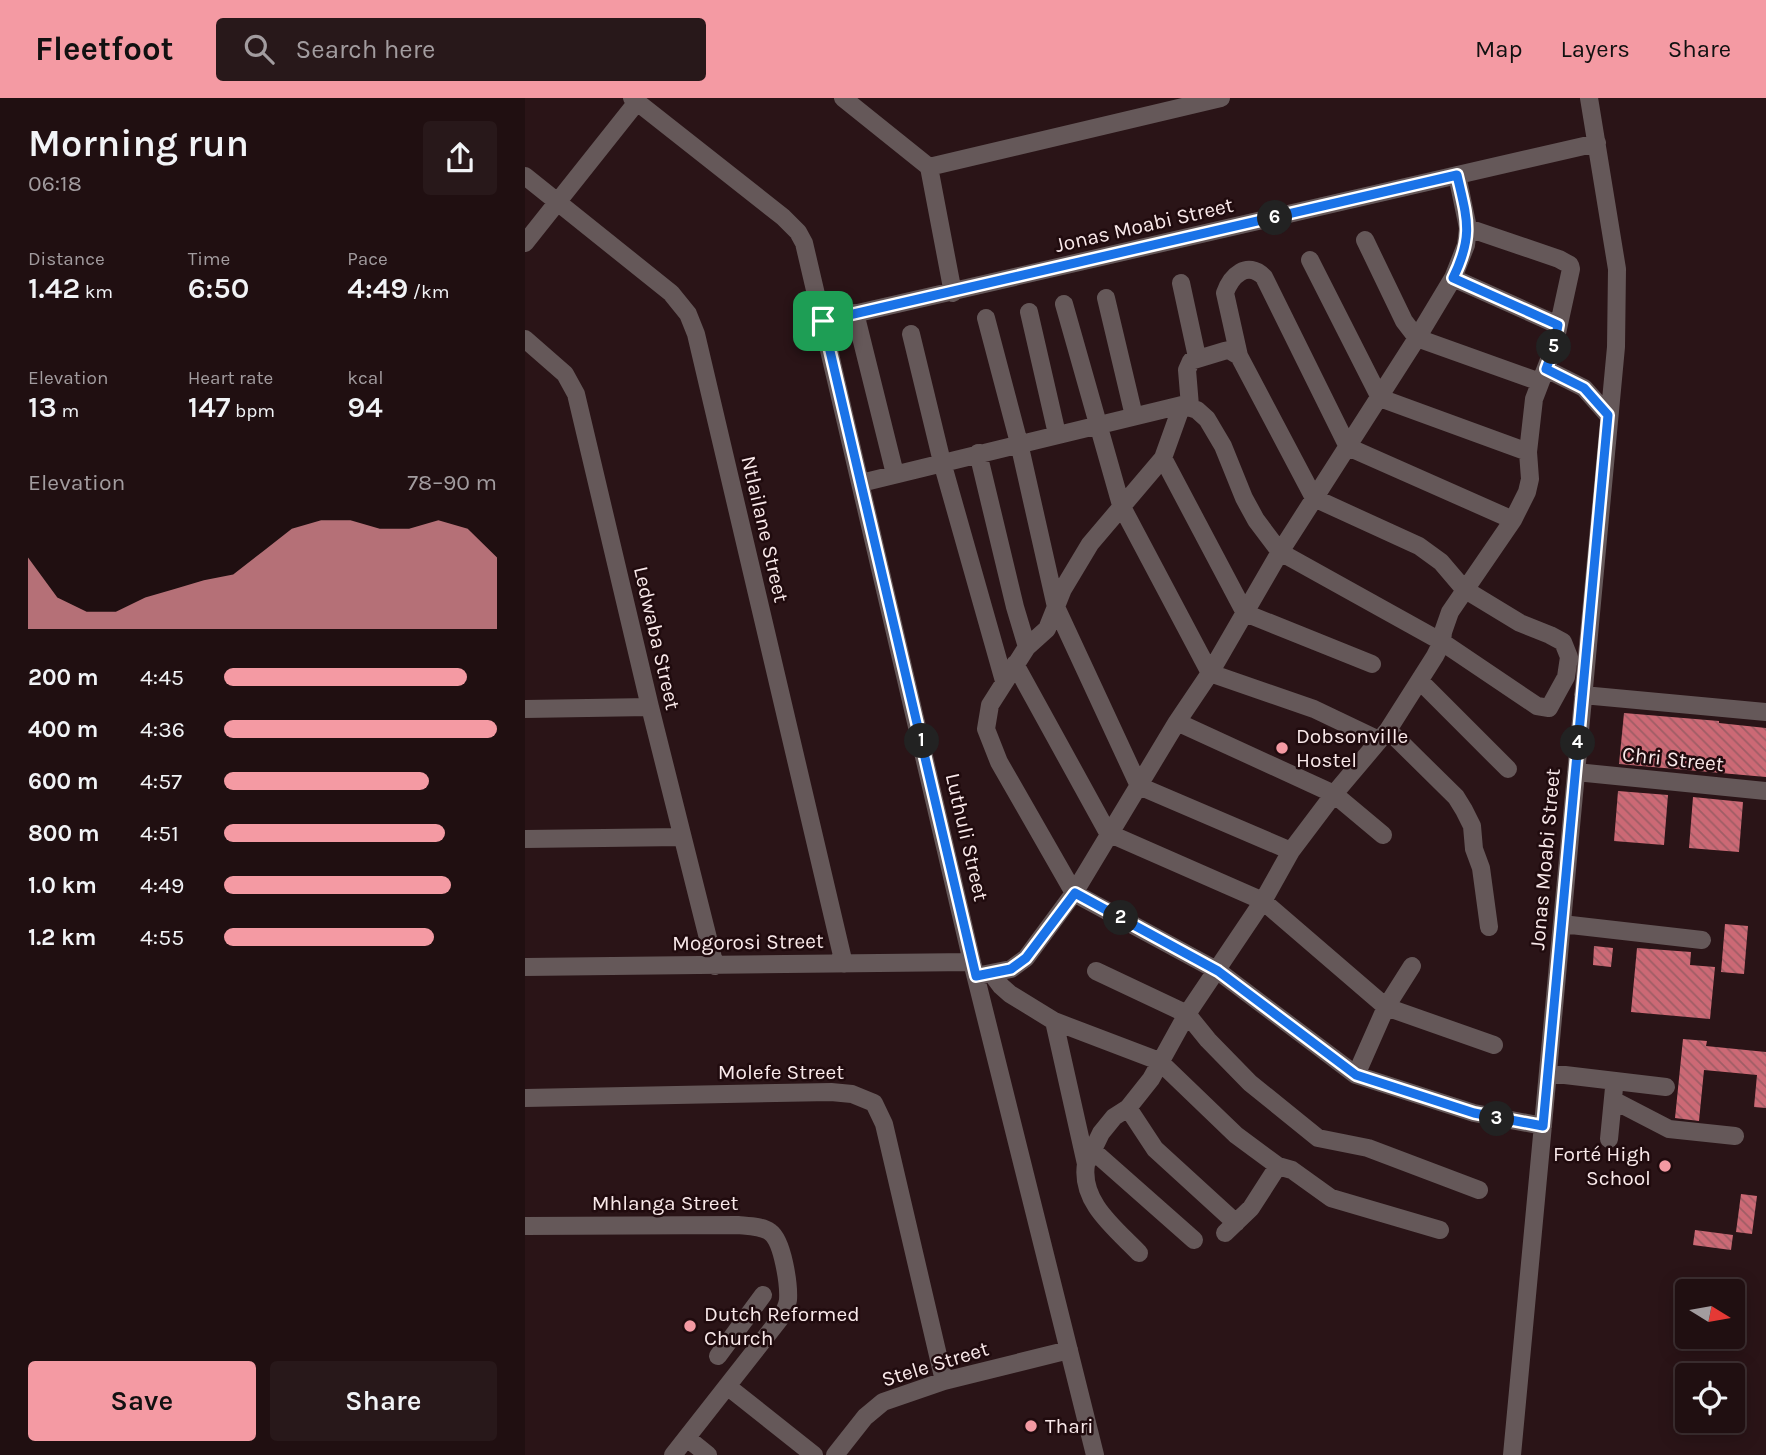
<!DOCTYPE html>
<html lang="en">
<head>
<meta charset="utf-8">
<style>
  body { margin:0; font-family:Karla,sans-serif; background:#28181a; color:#f1f3f6; height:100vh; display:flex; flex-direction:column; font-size:26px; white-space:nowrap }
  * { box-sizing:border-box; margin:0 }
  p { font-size:23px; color:#a29c9f }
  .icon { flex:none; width:38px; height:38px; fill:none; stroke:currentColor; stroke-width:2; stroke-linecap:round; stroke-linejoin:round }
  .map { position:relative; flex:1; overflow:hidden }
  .side { display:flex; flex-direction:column; background:#200f11; width:525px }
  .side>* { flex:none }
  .needle { width:46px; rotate:101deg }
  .fabs { position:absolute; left:1150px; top:1181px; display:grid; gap:14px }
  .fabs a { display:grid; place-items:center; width:70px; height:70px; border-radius:7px; background:#200f11; box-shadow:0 4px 18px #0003,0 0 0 2px #3d2f31; font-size:35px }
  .pin { position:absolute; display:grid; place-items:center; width:60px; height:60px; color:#fff; margin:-30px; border-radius:14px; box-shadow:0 4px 10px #0006 }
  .km { position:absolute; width:35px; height:35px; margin:-18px; border-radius:50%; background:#222; color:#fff; font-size:19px; line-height:35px; text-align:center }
  .round { display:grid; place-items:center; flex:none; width:74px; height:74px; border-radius:7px; background:#28181a }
  .headline { display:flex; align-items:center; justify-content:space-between; height:119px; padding:0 28px }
  h1 { font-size:38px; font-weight:600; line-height:52px }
  .stats { display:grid; grid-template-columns:repeat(3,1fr); gap:10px; height:119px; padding:7px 28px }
  .stats div { display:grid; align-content:center }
  .stats b { font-size:30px; font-weight:600 }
  .stats small { font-size:19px; font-weight:400 }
  .stats p { font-size:19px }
  .chart { height:196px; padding:14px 28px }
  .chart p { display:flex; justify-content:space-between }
  .chart svg { width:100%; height:126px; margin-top:7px; fill:#f49aa3; opacity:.7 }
  .action { display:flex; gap:14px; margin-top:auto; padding:14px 28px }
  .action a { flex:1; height:80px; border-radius:7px; background:#f49aa3; color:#111; font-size:28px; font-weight:600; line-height:80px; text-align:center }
  .action a+a { background:#28181a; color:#f1f3f6 }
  ul { padding:0 28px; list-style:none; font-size:23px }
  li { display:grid; grid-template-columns:112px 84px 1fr; align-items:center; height:52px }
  li i { height:18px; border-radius:9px; background:#f49aa3 }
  header { display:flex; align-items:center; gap:42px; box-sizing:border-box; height:98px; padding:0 35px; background:#f49aa3; color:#111 }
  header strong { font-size:33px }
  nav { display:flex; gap:38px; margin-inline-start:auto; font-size:24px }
  .search { width:490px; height:63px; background:#28181a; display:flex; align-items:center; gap:18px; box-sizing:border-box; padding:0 24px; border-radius:7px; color:#a29c9f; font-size:26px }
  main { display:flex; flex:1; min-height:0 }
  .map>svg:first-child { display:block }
</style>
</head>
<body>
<header>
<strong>Fleetfoot</strong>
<div class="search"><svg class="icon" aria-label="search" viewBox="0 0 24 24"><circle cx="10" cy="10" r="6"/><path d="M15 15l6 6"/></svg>Search here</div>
<nav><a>Map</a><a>Layers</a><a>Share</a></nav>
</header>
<main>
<section class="side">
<div class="headline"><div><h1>Morning run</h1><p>06:18</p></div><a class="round"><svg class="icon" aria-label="share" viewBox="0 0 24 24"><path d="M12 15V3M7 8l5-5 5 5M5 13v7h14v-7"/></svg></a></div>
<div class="stats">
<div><p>Distance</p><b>1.42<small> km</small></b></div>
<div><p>Time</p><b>6:50</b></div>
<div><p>Pace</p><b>4:49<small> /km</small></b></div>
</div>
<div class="stats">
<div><p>Elevation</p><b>13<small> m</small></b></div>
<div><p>Heart rate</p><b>147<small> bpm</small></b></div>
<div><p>kcal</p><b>94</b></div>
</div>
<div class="chart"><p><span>Elevation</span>78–90 m</p>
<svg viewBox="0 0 160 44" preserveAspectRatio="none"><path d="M0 44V19L10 33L20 38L30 38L40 33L50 30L60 27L70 25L80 17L90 9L100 6L110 6L120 9L130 9L140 6L150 9L160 19V44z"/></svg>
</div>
<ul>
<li><b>200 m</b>4:45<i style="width:89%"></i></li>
<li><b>400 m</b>4:36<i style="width:100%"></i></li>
<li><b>600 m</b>4:57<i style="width:75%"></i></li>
<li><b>800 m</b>4:51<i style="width:81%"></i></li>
<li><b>1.0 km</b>4:49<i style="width:83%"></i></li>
<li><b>1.2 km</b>4:55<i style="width:77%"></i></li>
</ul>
<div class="action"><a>Save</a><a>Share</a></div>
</section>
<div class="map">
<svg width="1241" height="1357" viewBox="0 0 1241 1357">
  <defs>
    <pattern id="building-back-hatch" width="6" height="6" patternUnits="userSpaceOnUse" patternTransform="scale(1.75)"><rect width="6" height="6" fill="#cc6975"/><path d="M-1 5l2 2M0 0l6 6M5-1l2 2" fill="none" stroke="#9f5d65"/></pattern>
  </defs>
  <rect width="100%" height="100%" fill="#2a1417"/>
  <path fill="url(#building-back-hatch)" d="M1099,615L1194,623V625L1241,630V679L1094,666Z
    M1093,693L1143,697L1139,747L1089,743Z
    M1168,699L1218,704L1214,754L1164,750Z
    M1200,826L1223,828L1219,876L1196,874Z
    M1069,848L1088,850L1086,869L1068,867Z
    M1112,850L1166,854L1165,867L1190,869L1185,921L1106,914Z
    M1158,941L1182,943L1181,948L1241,954V1010L1229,1009L1232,977L1179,972L1174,1023L1150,1020Z
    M1216,1096L1232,1098L1227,1136L1211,1134Z
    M1170,1132L1208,1137L1206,1152L1168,1147Z"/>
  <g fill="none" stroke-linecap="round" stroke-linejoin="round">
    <path stroke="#655859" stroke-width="18" d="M107,0L258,119L273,134L279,145L447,864L570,1357
      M318,0L404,69L428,195
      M404,69L696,0
      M0,78L146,195L163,216L171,236L319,866
      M840,142L879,223L892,240L1015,284
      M0,145L112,4
      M785,162L855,300L1003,354
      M928,180L1033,227
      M656,185L672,259
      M581,200L609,318
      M539,206L596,407L685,575L789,611L854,642
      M504,214L532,336
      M330,215L370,376
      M461,220L494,345L531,509L614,688L766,753
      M298,223L1072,45
      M386,236L417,364L479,583
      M0,241L40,276L51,296L125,609L190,868
      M714,258L700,195C706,178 722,162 739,179L823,349L988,422
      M1021,271L1059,290L1083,317
      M657,307L638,360L565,446L538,491L522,531L502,549L465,607L461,631L474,664L549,795L693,873L831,977L949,1015L1018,1028
      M453,355L490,509L502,549
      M638,360L720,515L847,566
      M336,385L657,307L672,312L682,321L698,348L719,400L731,422L755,454L917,544L1012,608L1024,610L1041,579L1044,559L1038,544L1025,537L995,525L939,491L916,464L894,448L789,400L714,258L704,252L699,253L666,263L662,272L665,308
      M490,566L583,735L738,803L861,909L969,947
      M895,583L983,671
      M1058,597L1241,614
      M0,611L125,609
      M652,624L809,696L858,737
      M863,632L931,699L939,712L947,728L949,751L956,770L964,829
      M1051,674L1241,693
      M0,741L157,739
      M1037,826L1177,842
      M0,869L447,864
      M571,873L662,916L683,942L725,985L793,1040L843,1050L954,1092
      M467,876L476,888L485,896L529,923L634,963L711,1037L753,1068L767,1072L806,1100L915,1132
      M451,878L486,871L501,860L549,795L652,624L685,575L755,454L892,240L928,180L941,147L943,130L932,77
      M529,923L561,1066C555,1104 590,1130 614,1155
      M1023,975L1141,989
      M831,977L861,909L887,868
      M0,1000L306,994L327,996L349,1005L359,1026L419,1283
      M1088,1002L1144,1031L1210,1038
      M603,1010L630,1051L711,1125
      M1084,1041L1089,990
      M566,1051L669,1142
      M561,1066L576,1035L589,1019L603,1010L626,981L662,916L738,803L766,753L809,696L863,632L910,558L917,544L918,534L925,514L988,422L1002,394L1005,381L1003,354L1009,301L1029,249L1046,171L1045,167L1034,161L943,130
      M0,1128L213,1127C223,1128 237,1128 245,1134C258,1143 264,1187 263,1202C262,1210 258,1216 254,1222L148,1357
      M700,1135L726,1110L753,1068
      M193,1258L238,1197
      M202,1288L289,1357
      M162,1340L183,1357
      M310,1357L340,1319L358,1304L419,1283L544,1252
      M987,1357L1091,249L1092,171L1064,0"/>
  </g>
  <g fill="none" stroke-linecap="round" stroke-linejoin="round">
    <defs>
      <path id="route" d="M932,77C942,121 949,137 928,180L1033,227L1029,249L1021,271L1059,290L1083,317L1018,1028L949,1015L831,977L693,873L550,795L501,860L486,871L451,878L298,223Z"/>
    </defs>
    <use href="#route" stroke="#fff" stroke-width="14"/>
    <use href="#route" stroke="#1a73e8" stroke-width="9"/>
  </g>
  <g fill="#f49aa3" stroke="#200b0e" stroke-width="2.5">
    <circle cx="757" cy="650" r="7"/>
    <circle cx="1140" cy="1068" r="7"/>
    <circle cx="165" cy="1228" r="7"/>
    <circle cx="506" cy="1328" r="7"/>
  </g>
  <g text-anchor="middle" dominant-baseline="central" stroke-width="5" stroke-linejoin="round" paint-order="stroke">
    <g font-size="21" fill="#f9e9ea" stroke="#200b0e">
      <text transform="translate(619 127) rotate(-13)">Jonas Moabi Street</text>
      <text transform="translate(240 431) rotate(77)">Ntlailane Street</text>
      <text transform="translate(132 540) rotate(77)">Ledwaba Street</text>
      <text transform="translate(1148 661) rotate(6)">Chri Street</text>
      <text transform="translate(442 739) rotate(77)">Luthuli Street</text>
      <text transform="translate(1020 761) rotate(-85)">Jonas Moabi Street</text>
      <text transform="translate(223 844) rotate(-1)">Mogorosi Street</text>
      <text x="256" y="974">Molefe Street</text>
      <text x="140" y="1105">Mhlanga Street</text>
      <text transform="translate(410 1266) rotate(-17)">Stele Street</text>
    </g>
    <g font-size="21" fill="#f9e9ea" stroke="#200b0e" text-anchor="start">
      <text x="771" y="638">Dobsonville<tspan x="771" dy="24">Hostel</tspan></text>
      <text x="1126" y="1056" text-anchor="end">Forté High<tspan x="1126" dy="24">School</tspan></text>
      <text x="179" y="1216">Dutch Reformed<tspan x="179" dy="24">Church</tspan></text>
      <text x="520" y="1328">Thari</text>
    </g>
  </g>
</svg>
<div class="fabs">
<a><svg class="needle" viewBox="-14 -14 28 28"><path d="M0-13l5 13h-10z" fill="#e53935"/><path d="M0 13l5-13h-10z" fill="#a29c9f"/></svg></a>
<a><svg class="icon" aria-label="locate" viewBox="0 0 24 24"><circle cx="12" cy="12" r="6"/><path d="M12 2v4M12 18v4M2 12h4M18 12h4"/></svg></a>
</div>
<div class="pin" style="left:298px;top:223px;background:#1e9e55"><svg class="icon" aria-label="arrive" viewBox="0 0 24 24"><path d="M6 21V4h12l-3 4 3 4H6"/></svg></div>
<b class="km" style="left:397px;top:643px">1</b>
<b class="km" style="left:596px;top:820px">2</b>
<b class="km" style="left:972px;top:1021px">3</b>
<b class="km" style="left:1053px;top:645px">4</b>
<b class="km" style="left:1029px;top:249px">5</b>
<b class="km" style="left:750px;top:120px">6</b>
</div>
</main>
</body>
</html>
